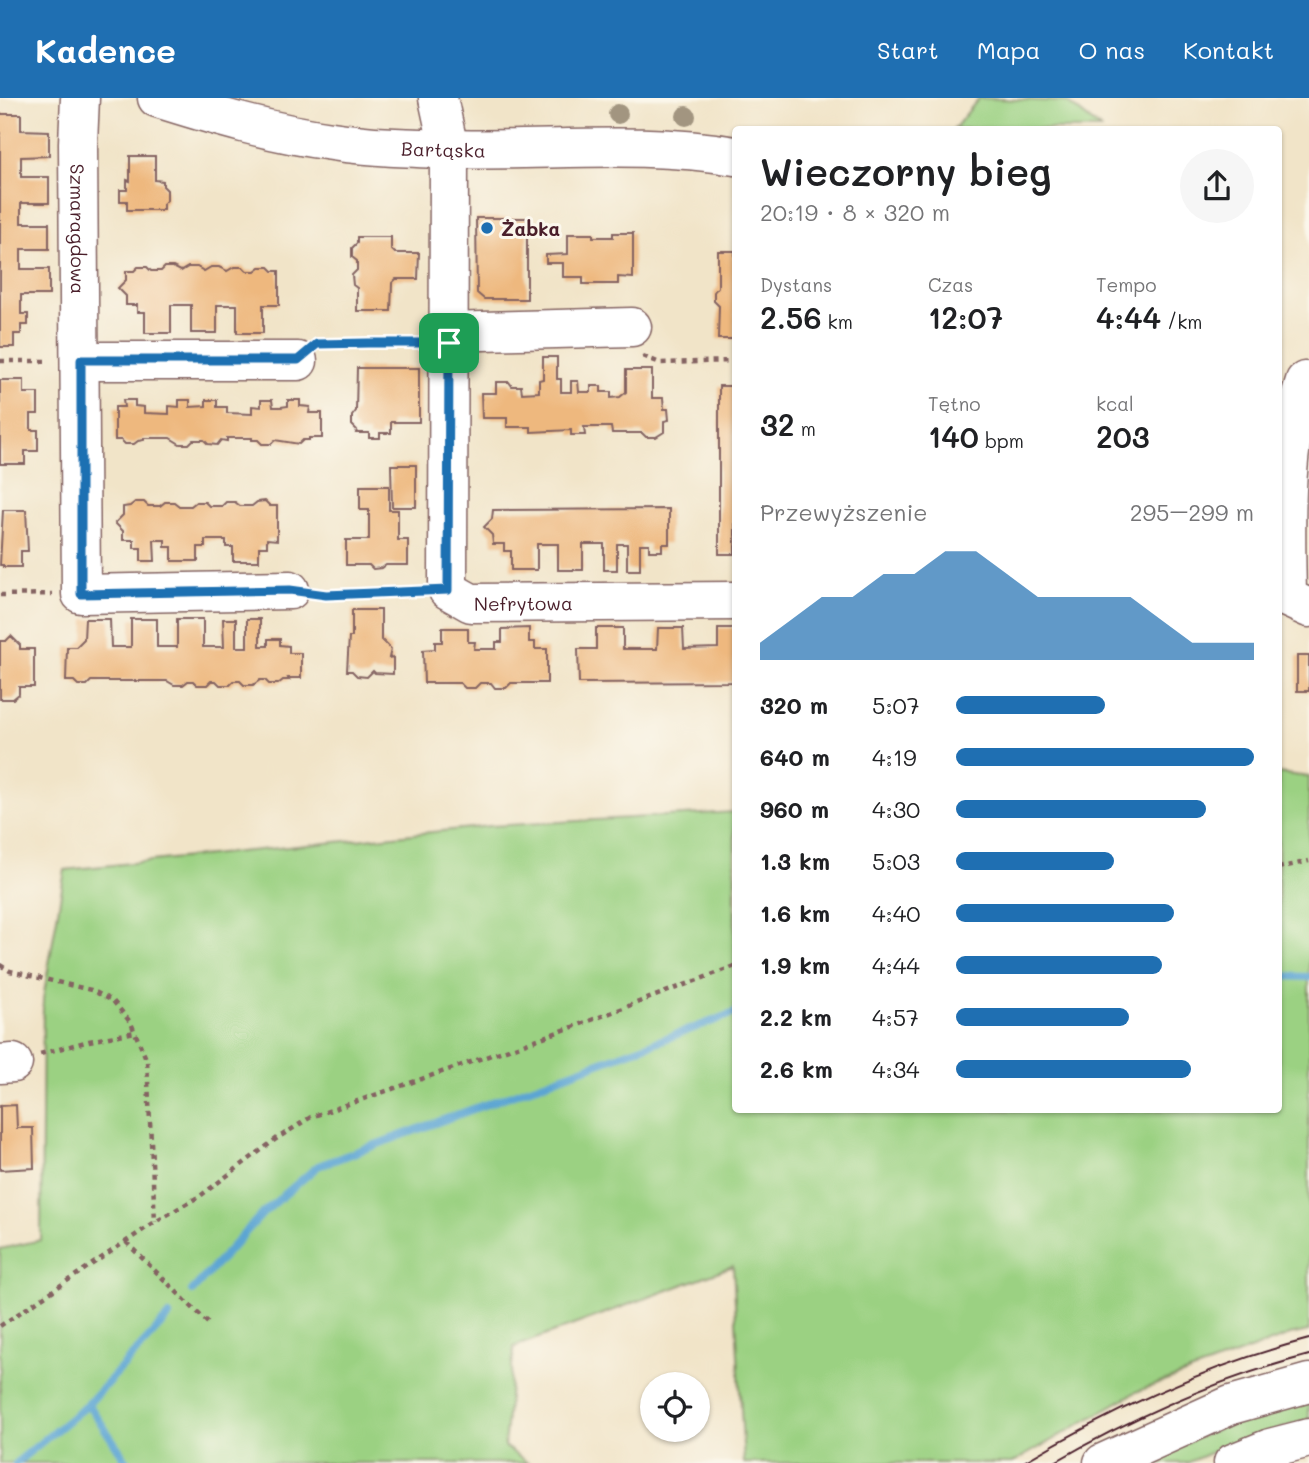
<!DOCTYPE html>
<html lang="pl">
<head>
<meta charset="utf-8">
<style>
  body { margin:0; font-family:Mali,sans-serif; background:#f6f6f6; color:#202124; height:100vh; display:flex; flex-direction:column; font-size:26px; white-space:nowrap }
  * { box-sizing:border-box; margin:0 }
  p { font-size:23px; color:#757577 }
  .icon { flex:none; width:38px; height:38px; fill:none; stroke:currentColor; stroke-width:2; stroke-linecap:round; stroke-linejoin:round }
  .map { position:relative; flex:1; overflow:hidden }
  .sheet { position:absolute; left:732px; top:28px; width:550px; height:987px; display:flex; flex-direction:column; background:#fff; border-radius:7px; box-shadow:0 2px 5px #0004 }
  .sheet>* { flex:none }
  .buttons { position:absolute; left:640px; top:1274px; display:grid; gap:14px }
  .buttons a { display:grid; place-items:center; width:70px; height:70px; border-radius:50%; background:#fff; box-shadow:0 2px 5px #0004; font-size:35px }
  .pin { position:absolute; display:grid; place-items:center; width:60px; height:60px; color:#fff; margin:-30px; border-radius:14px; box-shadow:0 4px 10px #0006 }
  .round { display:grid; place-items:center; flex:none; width:74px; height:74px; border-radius:37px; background:#f6f6f6 }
  .summary { display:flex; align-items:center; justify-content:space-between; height:119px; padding:0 28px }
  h1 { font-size:38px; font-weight:600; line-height:52px }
  .stats { display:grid; grid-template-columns:repeat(3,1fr); gap:10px; height:119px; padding:7px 28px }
  .stats div { display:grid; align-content:center }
  .stats b { font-size:30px; font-weight:600 }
  .stats small { font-size:19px; font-weight:400 }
  .stats p { font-size:19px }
  .chart { height:196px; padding:14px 28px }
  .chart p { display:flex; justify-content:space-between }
  .chart svg { width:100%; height:126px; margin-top:7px; fill:#1f6fb2; opacity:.7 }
  ul { padding:0 28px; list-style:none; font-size:23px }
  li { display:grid; grid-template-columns:112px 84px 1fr; align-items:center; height:52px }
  li i { height:18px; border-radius:9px; background:#1f6fb2 }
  header { display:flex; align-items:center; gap:42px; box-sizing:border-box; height:98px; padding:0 35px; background:#1f6fb2; color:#fff }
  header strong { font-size:33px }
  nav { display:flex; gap:38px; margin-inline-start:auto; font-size:24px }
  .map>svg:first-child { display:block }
</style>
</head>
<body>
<header>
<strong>Kadence</strong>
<nav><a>Start</a><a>Mapa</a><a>O nas</a><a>Kontakt</a></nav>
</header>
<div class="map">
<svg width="1309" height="1365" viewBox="0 0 1309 1365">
  <rect width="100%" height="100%" fill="#fbf7ec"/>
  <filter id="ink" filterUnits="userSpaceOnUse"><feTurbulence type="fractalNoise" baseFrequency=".0143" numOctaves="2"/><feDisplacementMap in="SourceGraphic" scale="14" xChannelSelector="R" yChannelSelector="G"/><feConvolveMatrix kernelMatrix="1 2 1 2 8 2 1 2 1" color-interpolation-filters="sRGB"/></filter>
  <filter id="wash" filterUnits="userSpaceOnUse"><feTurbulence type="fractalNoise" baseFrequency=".00686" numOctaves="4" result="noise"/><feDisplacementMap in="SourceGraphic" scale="28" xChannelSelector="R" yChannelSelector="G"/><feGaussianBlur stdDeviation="1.57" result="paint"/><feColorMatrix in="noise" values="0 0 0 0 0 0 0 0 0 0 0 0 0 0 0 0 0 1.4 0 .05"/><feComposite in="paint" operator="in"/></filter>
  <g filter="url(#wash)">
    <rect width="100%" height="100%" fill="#f1e4c8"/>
    <path fill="#9bd182" stroke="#727856" stroke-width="2" d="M979,0L1067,4L1101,31H954Z
      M1278,675L1309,679V1233L1290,1237L1136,1294L1012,1365H744L733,1168L514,1249L504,1348L528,1365H0V1151L41,1142L43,901L65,772L490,728L735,714V1012H1278Z
      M1309,1300V1321L1212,1354L1187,1365H1139L1229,1326Z"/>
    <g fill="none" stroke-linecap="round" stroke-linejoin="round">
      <path stroke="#5ba5d3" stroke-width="8" d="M1278,878L1309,879
        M192,1193L263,1115L318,1068L735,915
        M88,1306L128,1365
        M16,1365L88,1306L169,1218"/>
    </g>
    <g id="blocks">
      <path fill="#eeb87e" d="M0,16H21V32L49,33V58L21,59V79H49V105H21V125H49V151H21V171H49V197H21V216H28V227H21V236H14V249H0Z
        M130,58H155V82L163,83V88L167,92V102L163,106V112H127V103H120V92H127V82L130,83Z
        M476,120H527V201H484L477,195Z
        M613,135H633V180L618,179V186H583V179H563V165H546V157L568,156V136H593V139H613Z
        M357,139H391V151L395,155H419L418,181H396L392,185L391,213H357V190L353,187L352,177L357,172V163L352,159V150L357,145Z
        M718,153H735V241H718L719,208L714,203V194L718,189Z
        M138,169H147L151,173H161L165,169H173L181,173L188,169H197L204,173L211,169H219L227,173L234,169H243L247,173H255L260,169H269L273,173H279V207H263V235H237V207H217V235H191V207H171V235H145V214H137V207H126V198L118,190L126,182V173H134Z
        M543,259H557V281H561V294H571V283H578L579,294H591V288H601V294H611V300L620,299L626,294V272H652V300H663L664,311H668L669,322L664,323V334L656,339H646L642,335H612L611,329H584L585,337H571V332L531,334V329H507V320H482L481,295H496V284H509L512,288H521L522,295L539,294V282L543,281Z
        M357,270H419V324H391V335H380V340H369V335H356L357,332L352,327V318L356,313Z
        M0,282H24V295H38V316H31V332H38V353H25V366H0Z
        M719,288H735V456H719Z
        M123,302H135V308L144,309V315L169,316V308L179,309V302H190V309L206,308V302H217V309H227V315L252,316V308L261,309V302H272L273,309H281L288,308V302H300V308L310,309L309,315H322V340H309V342H303L299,346L275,342L271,346H262L258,342H252V340H227V343L221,342L217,347L208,346L204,342H193L189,346H180L170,340H144V342L138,343L134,346H125L121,342H115V309H124Z
        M391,367H416V409H392Z
        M360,388H389V412H398V442H408V467H386L382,470L373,471L369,467H346V442H369V412H360Z
        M265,403L270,408H277V442L267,441V449H259V463H233V449H226V442H205V449H198V463H172V449H165V442H154L155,463H141V450H134V442H123V433L115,425L123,417V409L130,408L135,404H144L148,408H160L165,404H174L179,408H191L196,404H205L209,408H222L226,404H235L240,408H252L257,404Z
        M669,411V446H662V453H649V446H640V472H627V446H617V472H604V446H583V472H558V446H537V472H511V453H504V446H493L492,437L484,429L492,421L493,412Z
        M3,412H26L28,453H21V469H3V467H0Z
        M352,512H381V541L391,551L389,560L393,559V576L375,575L373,573L367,579L357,578L352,573H347L349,539H352Z
        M85,521H110L111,549H131V521H157V549H177V521H203V549H224L223,521H236V549H247V521H260V548H268V541H280V547L289,548V555H301V580H288L289,582H283L278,586H269L265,582H260L253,587H244L240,583H234L230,587H220L216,583H211L207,587H197L193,583H188L183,587H174L167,583H91L87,587H78L74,583H66L67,549H76L84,541Z
        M442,530H468V544H475L474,551H496V544H502V531L529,530V544H535V551H547V585H511L506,590H495L491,585H480L475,590H465L460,585H424L423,552L435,551V544H442Z
        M596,530H623V551H657L658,530H683L684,551L718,550V530H735V584L579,585L578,551H596Z
        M11,538L20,547V551H34V589H19V596L13,601H0V543H6Z
        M1297,558H1309V593H1297Z
        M16,1007L17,1030H33L34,1070L0,1072V1008Z"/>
    </g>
  </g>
  <g filter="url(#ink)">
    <use href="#blocks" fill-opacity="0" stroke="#846462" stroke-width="2"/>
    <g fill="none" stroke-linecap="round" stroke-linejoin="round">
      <defs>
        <g id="minor">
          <path id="s1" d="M80,0L78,45L81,496L290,492"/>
          <path id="s2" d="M157,0C214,18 273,35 332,43C370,49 411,50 449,51C544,54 640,42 735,58"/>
          <path id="s3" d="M438,0L449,51L448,492L471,505L735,503"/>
          <path d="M448,234L632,229"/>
          <path d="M81,263H298"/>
          <path d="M1305,283C1282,352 1286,428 1287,500L1309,510"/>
          <path d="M0,966L13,965"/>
        </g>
        <path id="major" d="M1103,1365L1231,1307L1309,1285
          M1233,1365L1270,1350L1309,1340"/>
      </defs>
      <use href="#minor" stroke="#846462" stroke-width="41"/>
      <use href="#major" stroke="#846462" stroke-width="41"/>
      <path stroke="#846462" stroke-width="4.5" stroke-dasharray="5 5" stroke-linecap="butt" d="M323,246L420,245
        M643,258L660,265L735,263
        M0,263H49
        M319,496L419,493
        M0,497L52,496
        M1278,770L1309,763
        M0,867L10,873L91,892L113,903L131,925L147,963L155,1124
        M40,956L89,943L135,934
        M126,1144L209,1226
        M0,1228L155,1124L200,1098L276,1041L311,1019L570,930L735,868"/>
      <use href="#minor" stroke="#fff" stroke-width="38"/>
      <use href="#major" stroke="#fff" stroke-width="38"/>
      <path stroke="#4a1f2b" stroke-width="2" d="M1022,1365C1112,1312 1208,1267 1309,1241
        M1053,1365C1133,1319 1220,1280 1309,1257"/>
    </g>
    <g fill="#a29580">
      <circle cx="618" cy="16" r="10"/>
      <circle cx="686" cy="18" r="10"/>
    </g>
  </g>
  <g fill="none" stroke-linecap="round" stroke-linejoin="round" filter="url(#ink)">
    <defs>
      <path id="route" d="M368,245H449L448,492L326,497L290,492L81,496V262H298L317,246Z"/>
    </defs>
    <use href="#route" stroke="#fff" stroke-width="14"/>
    <use href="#route" stroke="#1f6fb2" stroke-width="9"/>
  </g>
  <circle fill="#1f6fb2" stroke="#fbf7ec" stroke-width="2.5" cx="487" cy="130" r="7"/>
  <g text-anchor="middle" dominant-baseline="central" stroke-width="6" stroke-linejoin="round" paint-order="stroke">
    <g font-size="19" fill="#4a1f2b" stroke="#fbf7ec">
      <text stroke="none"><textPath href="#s2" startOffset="292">Bartąska</textPath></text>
      <text stroke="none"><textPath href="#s1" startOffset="131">Szmaragdowa</textPath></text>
      <text stroke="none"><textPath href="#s3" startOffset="572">Nefrytowa</textPath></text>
    </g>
    <g font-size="19" font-weight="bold" fill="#4a1f2b" stroke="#fbf7ec" text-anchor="start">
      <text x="501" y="130">Żabka</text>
    </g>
  </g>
</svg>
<div class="buttons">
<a><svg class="icon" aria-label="locate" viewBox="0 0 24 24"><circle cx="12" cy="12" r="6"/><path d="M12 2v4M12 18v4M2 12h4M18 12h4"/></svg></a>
</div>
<div class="pin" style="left:449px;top:245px;background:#1e9e55"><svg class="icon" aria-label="arrive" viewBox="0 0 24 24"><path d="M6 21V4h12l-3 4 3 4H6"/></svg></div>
<section class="sheet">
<div class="summary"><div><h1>Wieczorny bieg</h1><p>20:19 · 8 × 320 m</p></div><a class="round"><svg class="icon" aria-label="share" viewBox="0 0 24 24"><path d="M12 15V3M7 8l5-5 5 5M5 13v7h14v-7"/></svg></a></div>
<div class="stats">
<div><p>Dystans</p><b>2.56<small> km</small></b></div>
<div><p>Czas</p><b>12:07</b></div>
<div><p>Tempo</p><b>4:44<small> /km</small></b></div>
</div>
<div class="stats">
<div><b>32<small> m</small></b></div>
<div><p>Tętno</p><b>140<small> bpm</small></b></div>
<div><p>kcal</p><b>203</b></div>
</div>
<div class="chart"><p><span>Przewyższenie</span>295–299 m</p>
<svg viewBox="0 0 160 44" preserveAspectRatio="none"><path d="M0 44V38L10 30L20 22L30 22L40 14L50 14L60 6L70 6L80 14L90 22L100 22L110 22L120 22L130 30L140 38L150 38L160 38V44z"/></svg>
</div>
<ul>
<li><b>320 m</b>5:07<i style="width:50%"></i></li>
<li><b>640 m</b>4:19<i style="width:100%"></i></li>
<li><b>960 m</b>4:30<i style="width:84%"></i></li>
<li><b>1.3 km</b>5:03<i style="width:53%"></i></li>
<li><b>1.6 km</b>4:40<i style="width:73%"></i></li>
<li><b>1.9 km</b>4:44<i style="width:69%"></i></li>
<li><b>2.2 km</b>4:57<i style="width:58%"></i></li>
<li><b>2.6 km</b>4:34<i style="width:79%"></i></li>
</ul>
</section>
</div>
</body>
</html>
